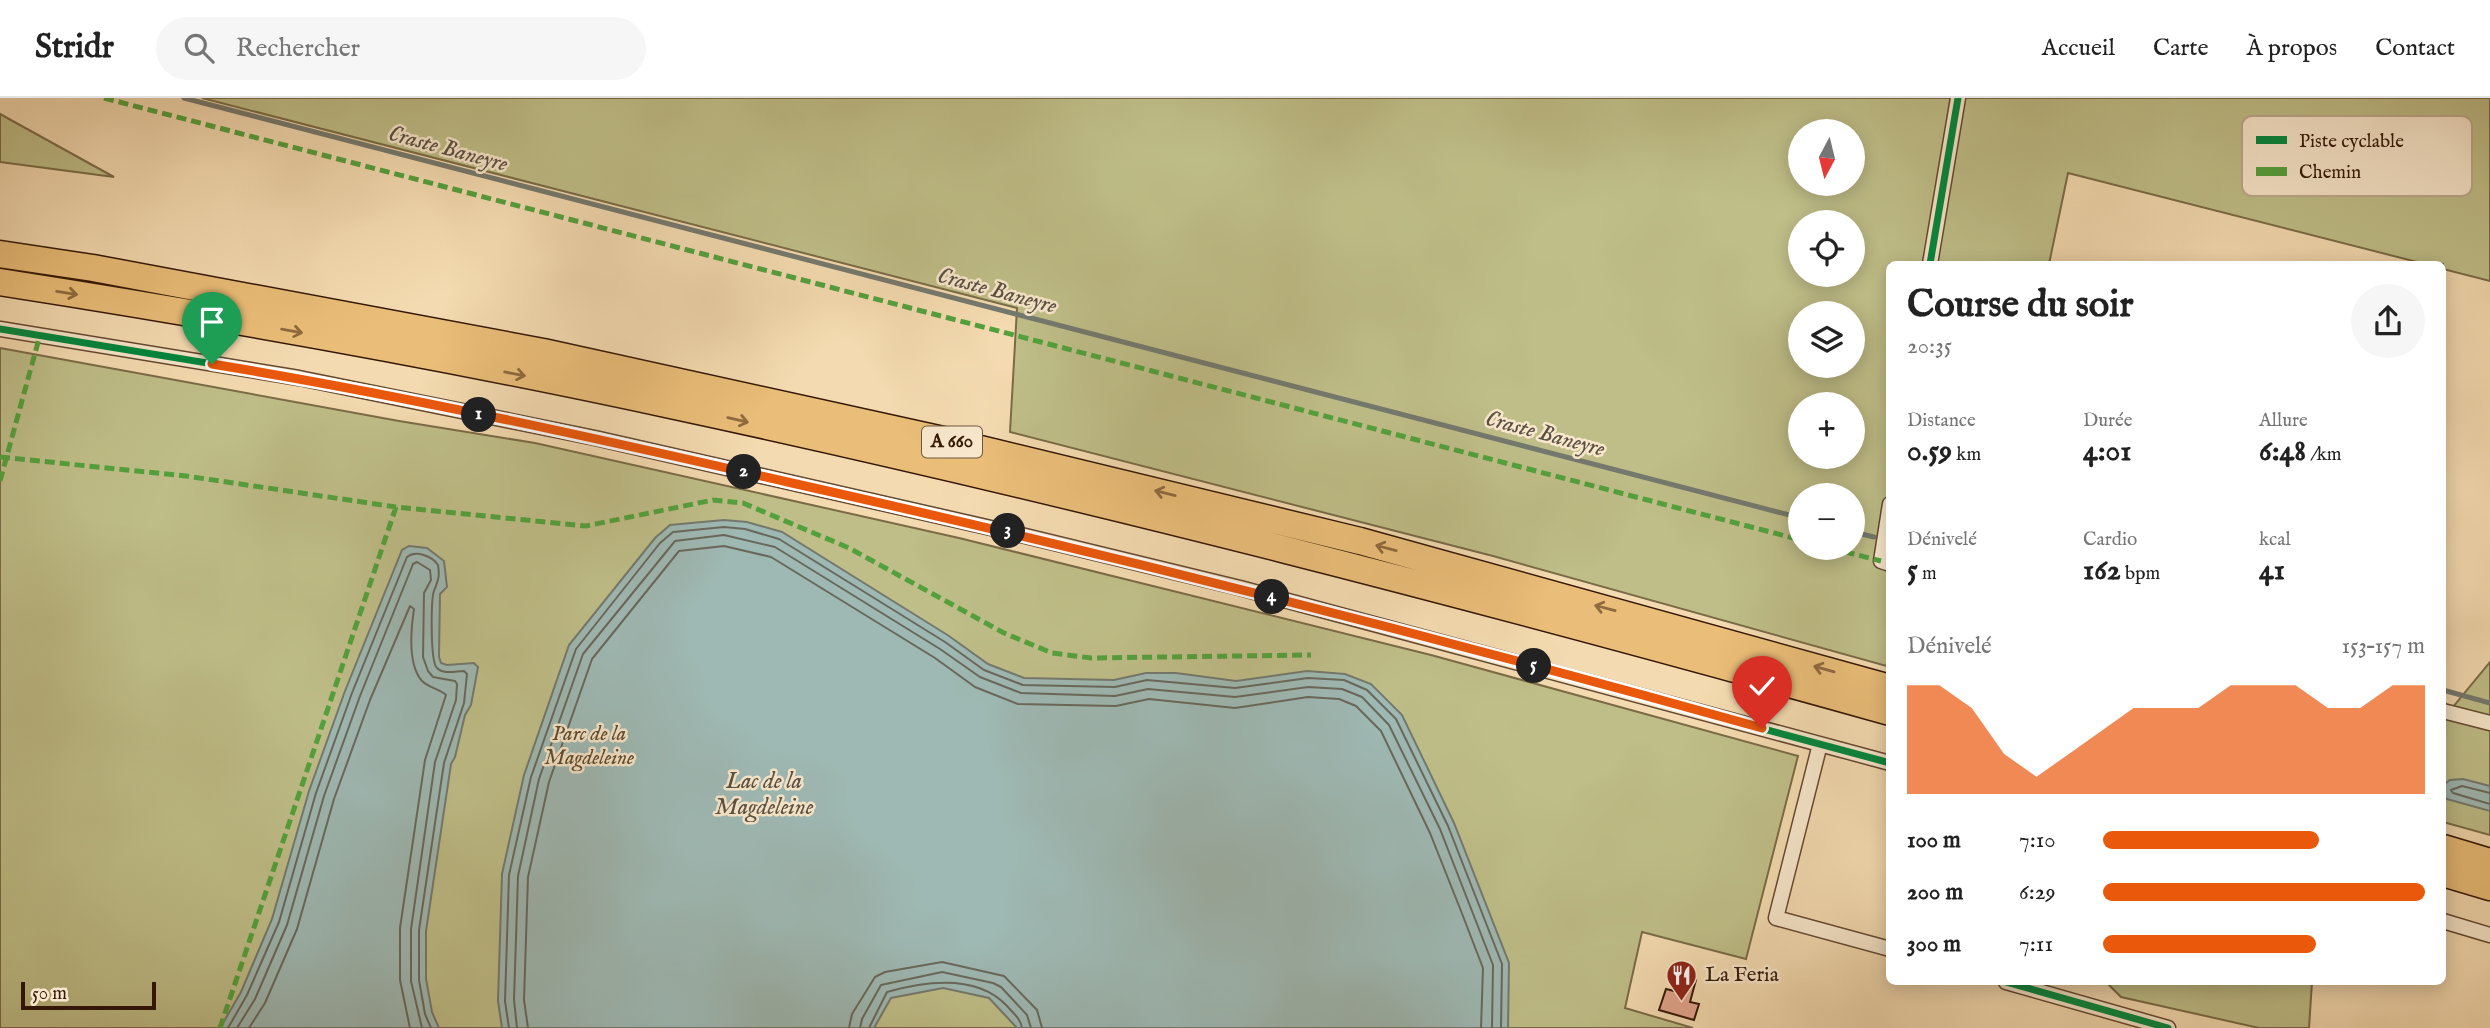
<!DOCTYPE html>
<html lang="fr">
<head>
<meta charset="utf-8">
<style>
  body { margin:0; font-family:"IM FELL English",serif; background:#f6f6f6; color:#222; height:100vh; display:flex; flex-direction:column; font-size:26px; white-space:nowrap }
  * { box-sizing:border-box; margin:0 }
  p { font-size:23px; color:#767676 }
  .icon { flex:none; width:38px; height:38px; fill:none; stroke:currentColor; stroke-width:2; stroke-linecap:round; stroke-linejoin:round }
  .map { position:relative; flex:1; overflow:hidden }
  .details { position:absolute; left:1886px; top:163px; width:560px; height:724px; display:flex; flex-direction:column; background:#fff; border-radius:10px; box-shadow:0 4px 18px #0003 }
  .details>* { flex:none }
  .needle { width:46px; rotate:187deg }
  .fabs { position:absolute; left:1788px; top:21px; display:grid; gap:14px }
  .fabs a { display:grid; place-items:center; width:77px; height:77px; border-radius:50%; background:#fff; box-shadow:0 4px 18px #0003; font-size:35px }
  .scale { position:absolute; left:21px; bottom:18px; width:135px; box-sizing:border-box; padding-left:7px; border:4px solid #341805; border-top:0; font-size:19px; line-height:24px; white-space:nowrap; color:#341805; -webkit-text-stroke:5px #f8e7cc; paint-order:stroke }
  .pin { position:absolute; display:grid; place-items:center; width:60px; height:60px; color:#fff; margin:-72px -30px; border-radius:50% 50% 50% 0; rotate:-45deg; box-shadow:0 0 7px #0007 }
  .pin .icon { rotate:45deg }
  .km { position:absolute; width:35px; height:35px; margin:-18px; border-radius:50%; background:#222; color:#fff; font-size:19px; line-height:35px; text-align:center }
  .round { display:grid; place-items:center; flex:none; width:74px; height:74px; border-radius:37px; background:#f6f6f6 }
  .overview { display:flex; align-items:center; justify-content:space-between; height:119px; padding:0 21px }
  h1 { font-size:38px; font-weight:800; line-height:52px }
  .stats { display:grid; grid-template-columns:repeat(3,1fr); gap:10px; height:119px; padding:7px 21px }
  .stats div { display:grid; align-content:center }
  .stats b { font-size:30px; font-weight:800 }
  .stats small { font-size:19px; font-weight:400 }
  .stats p { font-size:19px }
  .chart { height:196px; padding:14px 21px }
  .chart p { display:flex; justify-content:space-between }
  .chart svg { width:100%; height:126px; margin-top:7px; fill:#ea580c; opacity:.7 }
  ul { padding:0 21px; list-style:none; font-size:23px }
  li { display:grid; grid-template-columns:112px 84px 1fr; align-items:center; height:52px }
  li i { height:18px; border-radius:9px; background:#ea580c }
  header { display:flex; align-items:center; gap:42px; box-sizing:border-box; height:98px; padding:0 35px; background:#fff; border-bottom:2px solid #e0e0e0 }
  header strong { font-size:33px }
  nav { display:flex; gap:38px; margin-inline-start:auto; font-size:24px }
  .search { width:490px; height:63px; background:#f6f6f6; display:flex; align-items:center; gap:18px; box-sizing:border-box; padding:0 24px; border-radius:38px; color:#767676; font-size:26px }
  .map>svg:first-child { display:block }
</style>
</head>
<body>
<header>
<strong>Stridr</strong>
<div class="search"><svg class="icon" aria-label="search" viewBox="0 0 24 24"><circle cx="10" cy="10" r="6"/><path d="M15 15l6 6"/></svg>Rechercher</div>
<nav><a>Accueil</a><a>Carte</a><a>À propos</a><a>Contact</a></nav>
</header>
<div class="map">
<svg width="2490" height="930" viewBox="0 0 2490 930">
  <rect width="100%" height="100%" fill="#f4dab0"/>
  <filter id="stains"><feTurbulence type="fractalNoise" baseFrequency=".00286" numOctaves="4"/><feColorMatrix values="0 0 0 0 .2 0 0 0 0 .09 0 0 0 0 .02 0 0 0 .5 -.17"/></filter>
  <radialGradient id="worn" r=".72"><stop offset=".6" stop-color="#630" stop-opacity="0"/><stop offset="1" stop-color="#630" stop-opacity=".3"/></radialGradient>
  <path fill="#bfbe88" stroke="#7a6b46" stroke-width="2" fill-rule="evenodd" d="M202,0H2490V183L2443,171V166H2425L2068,75L2049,166H1890V569L1493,458L1010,334L1017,210ZM1801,33H1853V86H1801ZM1801,124H1853V177H1801ZM1801,215H1853V268H1801ZM1801,306H1853V359H1801ZM1801,397H1853V450H1801Z
    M0,16L114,79L0,64Z
    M0,250L399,323L535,345L959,440L1431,557L1798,658L1746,861L1642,834L1625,910L1693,930H0Z
    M2490,564V737L2443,724V621Z
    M2106,884H2312L2309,930H2259L2121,899Z"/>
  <path fill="#9eb9b4" stroke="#74796e" stroke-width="2" d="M724,422L747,424L782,434L949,538L988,566L1024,580L1114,582L1146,575H1176L1236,583L1307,573L1345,576L1371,586L1402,617L1454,725L1509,865L1508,930H1017L989,900L943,890L891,900L874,930H502L498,903L502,776L524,677L569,547L655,440L670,427Z
    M409,448L427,450L444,463L447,489L440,496L439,559L441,565L447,567L474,565L478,569L471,607L465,617L455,659L451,666L426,833V881L432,914L439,930H220L241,894L272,821L309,693L345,593L402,452Z
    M2463,681L2490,688V713L2443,700V687L2450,682Z"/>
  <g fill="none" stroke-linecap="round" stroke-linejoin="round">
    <path stroke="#69685c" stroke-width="2" d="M2490,695L2462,688L2451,692L2453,695L2490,706
      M228,930L247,897L279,824L316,695L352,595L407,459C416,452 432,458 438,467C440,479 438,482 434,493C431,501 430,564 437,570C444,577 456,573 464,573L467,576L464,605L444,665L419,832V882L425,916L431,930
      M237,930L255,901L287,827L324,698L360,598L413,466L417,464L430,472L431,482L424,495L423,559L428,573L433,579L455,583L457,586L456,602L435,664L411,831V883L422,930
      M249,930L265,905L297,831L334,701L370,602L410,508L414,511C411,531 407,566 422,583C429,590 440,591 446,597L425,662L400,830V882L410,930
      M509,930L505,903L509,777L531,679L576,551L660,445L673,434L724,429L745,431L779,441L945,544L984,572L1023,587L1115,589L1147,582L1235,590L1308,580L1344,582L1367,592L1396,621L1448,728L1502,866L1501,930
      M517,930L514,902L518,778L539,681L583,556L675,443L724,437L775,449L940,551L980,579L1021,595L1115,598L1148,591L1235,599L1308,589L1342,591L1362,599L1389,627L1440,731L1493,867L1492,930
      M528,930L524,902L528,779L549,684L592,561L679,453L724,448L771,459L935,560L975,589L1018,606L1116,608L1149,601L1235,610L1308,599L1339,601L1356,608L1381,633L1430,735L1461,813L1483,870L1481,930
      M849,930L852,916L875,879L885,874L942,864L1004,878L1037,912L1042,930
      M860,930L862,921L881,887L942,874L993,885L1001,889L1027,917L1031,930
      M869,930L887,894C926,883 977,876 1007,908C1013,915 1021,921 1022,930"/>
    <path stroke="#74796e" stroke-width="5" d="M184,0L1801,420
      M1853,434L1874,439
      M2443,592L2490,605"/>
  </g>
  <path fill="#e3a58e" stroke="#341805" stroke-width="2" d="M1679,877L1696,882L1690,904L1699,906L1694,922L1659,912L1666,891L1674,893Z"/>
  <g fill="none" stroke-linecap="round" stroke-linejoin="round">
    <defs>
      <path id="street" d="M1930,166L1958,0
        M0,231L299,280L595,340L1013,435L1240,490L1890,665
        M1890,406L1881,463L1890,466
        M2443,613L2490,625
        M1820,646L1776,820L1890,851
        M2443,823L2490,837
        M2006,884L2168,930"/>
      <path id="highway" d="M0,156L93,170L543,254L943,342L1360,443L1890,590
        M0,184C224,219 449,259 671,307C1081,395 1486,501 1890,614
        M2443,750L2490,764
        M2443,775L2490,789"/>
    </defs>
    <use href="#street" stroke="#644830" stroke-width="17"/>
    <use href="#highway" stroke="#341805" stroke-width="29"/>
    <use href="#street" stroke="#f8e7cc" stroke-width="14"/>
    <use href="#highway" stroke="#eabd78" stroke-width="26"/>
    <path stroke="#53a13d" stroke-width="5" stroke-dasharray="10 5" stroke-linecap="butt" d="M104,0L1801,442
      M0,359L186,378L396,409
      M0,383L40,237
      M1830,450L1881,463
      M220,930L396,409L586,428L713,402L743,405L849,450L1004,535L1052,555L1091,560L1311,557"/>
    <defs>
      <path id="cycleway" d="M1930,166L1958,0
        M0,231L299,280L595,340L1013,435L1240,490L1890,665
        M2006,884L2168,930"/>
    </defs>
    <use href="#cycleway" stroke="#f8e7cc" stroke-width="11"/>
    <use href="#cycleway" stroke="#00873e" stroke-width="7"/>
  </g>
  <defs><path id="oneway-shaft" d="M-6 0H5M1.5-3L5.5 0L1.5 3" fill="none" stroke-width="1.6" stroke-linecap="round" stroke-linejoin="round" transform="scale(1.75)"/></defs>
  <g stroke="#8f6a3e">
    <use href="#oneway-shaft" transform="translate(67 195) rotate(9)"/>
    <use href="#oneway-shaft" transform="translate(292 233) rotate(10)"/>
    <use href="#oneway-shaft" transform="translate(515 276) rotate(11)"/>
    <use href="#oneway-shaft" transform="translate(738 322) rotate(13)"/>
    <use href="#oneway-shaft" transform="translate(1165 395) rotate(-166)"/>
    <use href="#oneway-shaft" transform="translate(1386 450) rotate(-165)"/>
    <use href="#oneway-shaft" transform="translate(1605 510) rotate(-165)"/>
    <use href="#oneway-shaft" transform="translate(1824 571) rotate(-164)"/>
  </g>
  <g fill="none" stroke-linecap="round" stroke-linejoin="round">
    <defs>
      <path id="route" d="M212,266C407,298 600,341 792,385C1118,458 1441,540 1762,630"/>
    </defs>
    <use href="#route" stroke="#fff" stroke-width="14"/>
    <use href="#route" stroke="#ea580c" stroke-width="9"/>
  </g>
  <defs>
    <symbol id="restaurant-pin" viewBox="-11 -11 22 30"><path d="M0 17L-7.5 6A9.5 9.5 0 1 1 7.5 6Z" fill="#8f2418" stroke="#f8e7cc"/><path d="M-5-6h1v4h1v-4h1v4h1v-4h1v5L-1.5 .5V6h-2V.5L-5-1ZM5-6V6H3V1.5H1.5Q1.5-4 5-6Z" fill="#fff"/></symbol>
  </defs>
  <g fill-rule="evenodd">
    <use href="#restaurant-pin" x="1664" y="860" width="35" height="47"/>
  </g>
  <g text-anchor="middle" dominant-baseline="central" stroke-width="5" stroke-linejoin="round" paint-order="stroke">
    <rect fill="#f8e7cc" stroke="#6f5641" stroke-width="2" x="922" y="328.5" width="60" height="31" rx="5"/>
    <g font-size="19" font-weight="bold" fill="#341805">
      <text x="952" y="344">A 660</text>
    </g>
    <g font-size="21" font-style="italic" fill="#5e4a2c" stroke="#f8e7cc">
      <text x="589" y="636">Parc de la<tspan x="589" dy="24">Magdeleine</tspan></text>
    </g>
    <g font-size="21" fill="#341805" stroke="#f8e7cc" text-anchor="start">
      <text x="1705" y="877">La Feria</text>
    </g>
    <g font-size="23" font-style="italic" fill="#595042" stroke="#f8e7cc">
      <text transform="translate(448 51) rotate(15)">Craste Baneyre</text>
      <text transform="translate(997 193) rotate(15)">Craste Baneyre</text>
      <text transform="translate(1545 336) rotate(15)">Craste Baneyre</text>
      <text x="764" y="683">Lac de la<tspan x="764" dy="26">Magdeleine</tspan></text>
    </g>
  </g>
  <rect x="2242" y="18" width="230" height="80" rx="10" fill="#f8e7cc" stroke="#bda990" stroke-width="2"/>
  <rect x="2256" y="38" width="31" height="8" fill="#00873e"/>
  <rect x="2256" y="69" width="31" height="9" fill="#53a13d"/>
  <g font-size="19" fill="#341805">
    <text x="2299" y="49">Piste cyclable</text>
    <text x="2299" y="80">Chemin</text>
  </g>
  <rect width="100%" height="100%" filter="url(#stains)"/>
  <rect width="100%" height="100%" fill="url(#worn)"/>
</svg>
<div class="fabs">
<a><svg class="needle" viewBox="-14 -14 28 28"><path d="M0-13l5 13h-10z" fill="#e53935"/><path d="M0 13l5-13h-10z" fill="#767676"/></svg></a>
<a><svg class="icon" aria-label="locate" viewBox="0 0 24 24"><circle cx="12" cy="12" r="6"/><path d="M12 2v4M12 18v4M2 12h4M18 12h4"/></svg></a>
<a><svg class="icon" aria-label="layers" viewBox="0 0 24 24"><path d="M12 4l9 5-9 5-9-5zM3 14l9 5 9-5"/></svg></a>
<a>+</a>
<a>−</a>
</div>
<div class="scale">50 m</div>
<div class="pin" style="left:212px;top:266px;background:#1e9e55"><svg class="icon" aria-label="arrive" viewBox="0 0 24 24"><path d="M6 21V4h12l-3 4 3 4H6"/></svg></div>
<div class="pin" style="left:1762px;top:630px;background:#d93025"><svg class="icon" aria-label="check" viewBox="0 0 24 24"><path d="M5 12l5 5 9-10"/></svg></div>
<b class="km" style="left:479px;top:317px">1</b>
<b class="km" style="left:744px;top:374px">2</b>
<b class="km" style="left:1008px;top:433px">3</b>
<b class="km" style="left:1272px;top:499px">4</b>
<b class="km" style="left:1534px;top:568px">5</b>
<section class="details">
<div class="overview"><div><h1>Course du soir</h1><p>20:35</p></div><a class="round"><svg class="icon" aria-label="share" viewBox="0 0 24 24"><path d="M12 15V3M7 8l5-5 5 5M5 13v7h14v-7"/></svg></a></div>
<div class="stats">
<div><p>Distance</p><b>0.59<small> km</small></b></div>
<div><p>Durée</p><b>4:01</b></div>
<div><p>Allure</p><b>6:48<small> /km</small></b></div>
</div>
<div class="stats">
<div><p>Dénivelé</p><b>5<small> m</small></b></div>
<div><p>Cardio</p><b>162<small> bpm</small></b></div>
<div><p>kcal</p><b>41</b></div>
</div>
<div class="chart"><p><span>Dénivelé</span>153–157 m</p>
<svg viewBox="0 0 160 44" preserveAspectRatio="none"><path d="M0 44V6L10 6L20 14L30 30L40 38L50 30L60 22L70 14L80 14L90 14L100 6L110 6L120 6L130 14L140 14L150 6L160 6V44z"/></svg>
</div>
<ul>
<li><b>100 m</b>7:10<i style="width:67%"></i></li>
<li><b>200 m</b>6:29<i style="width:100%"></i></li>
<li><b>300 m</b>7:11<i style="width:66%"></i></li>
</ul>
</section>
</div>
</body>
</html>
